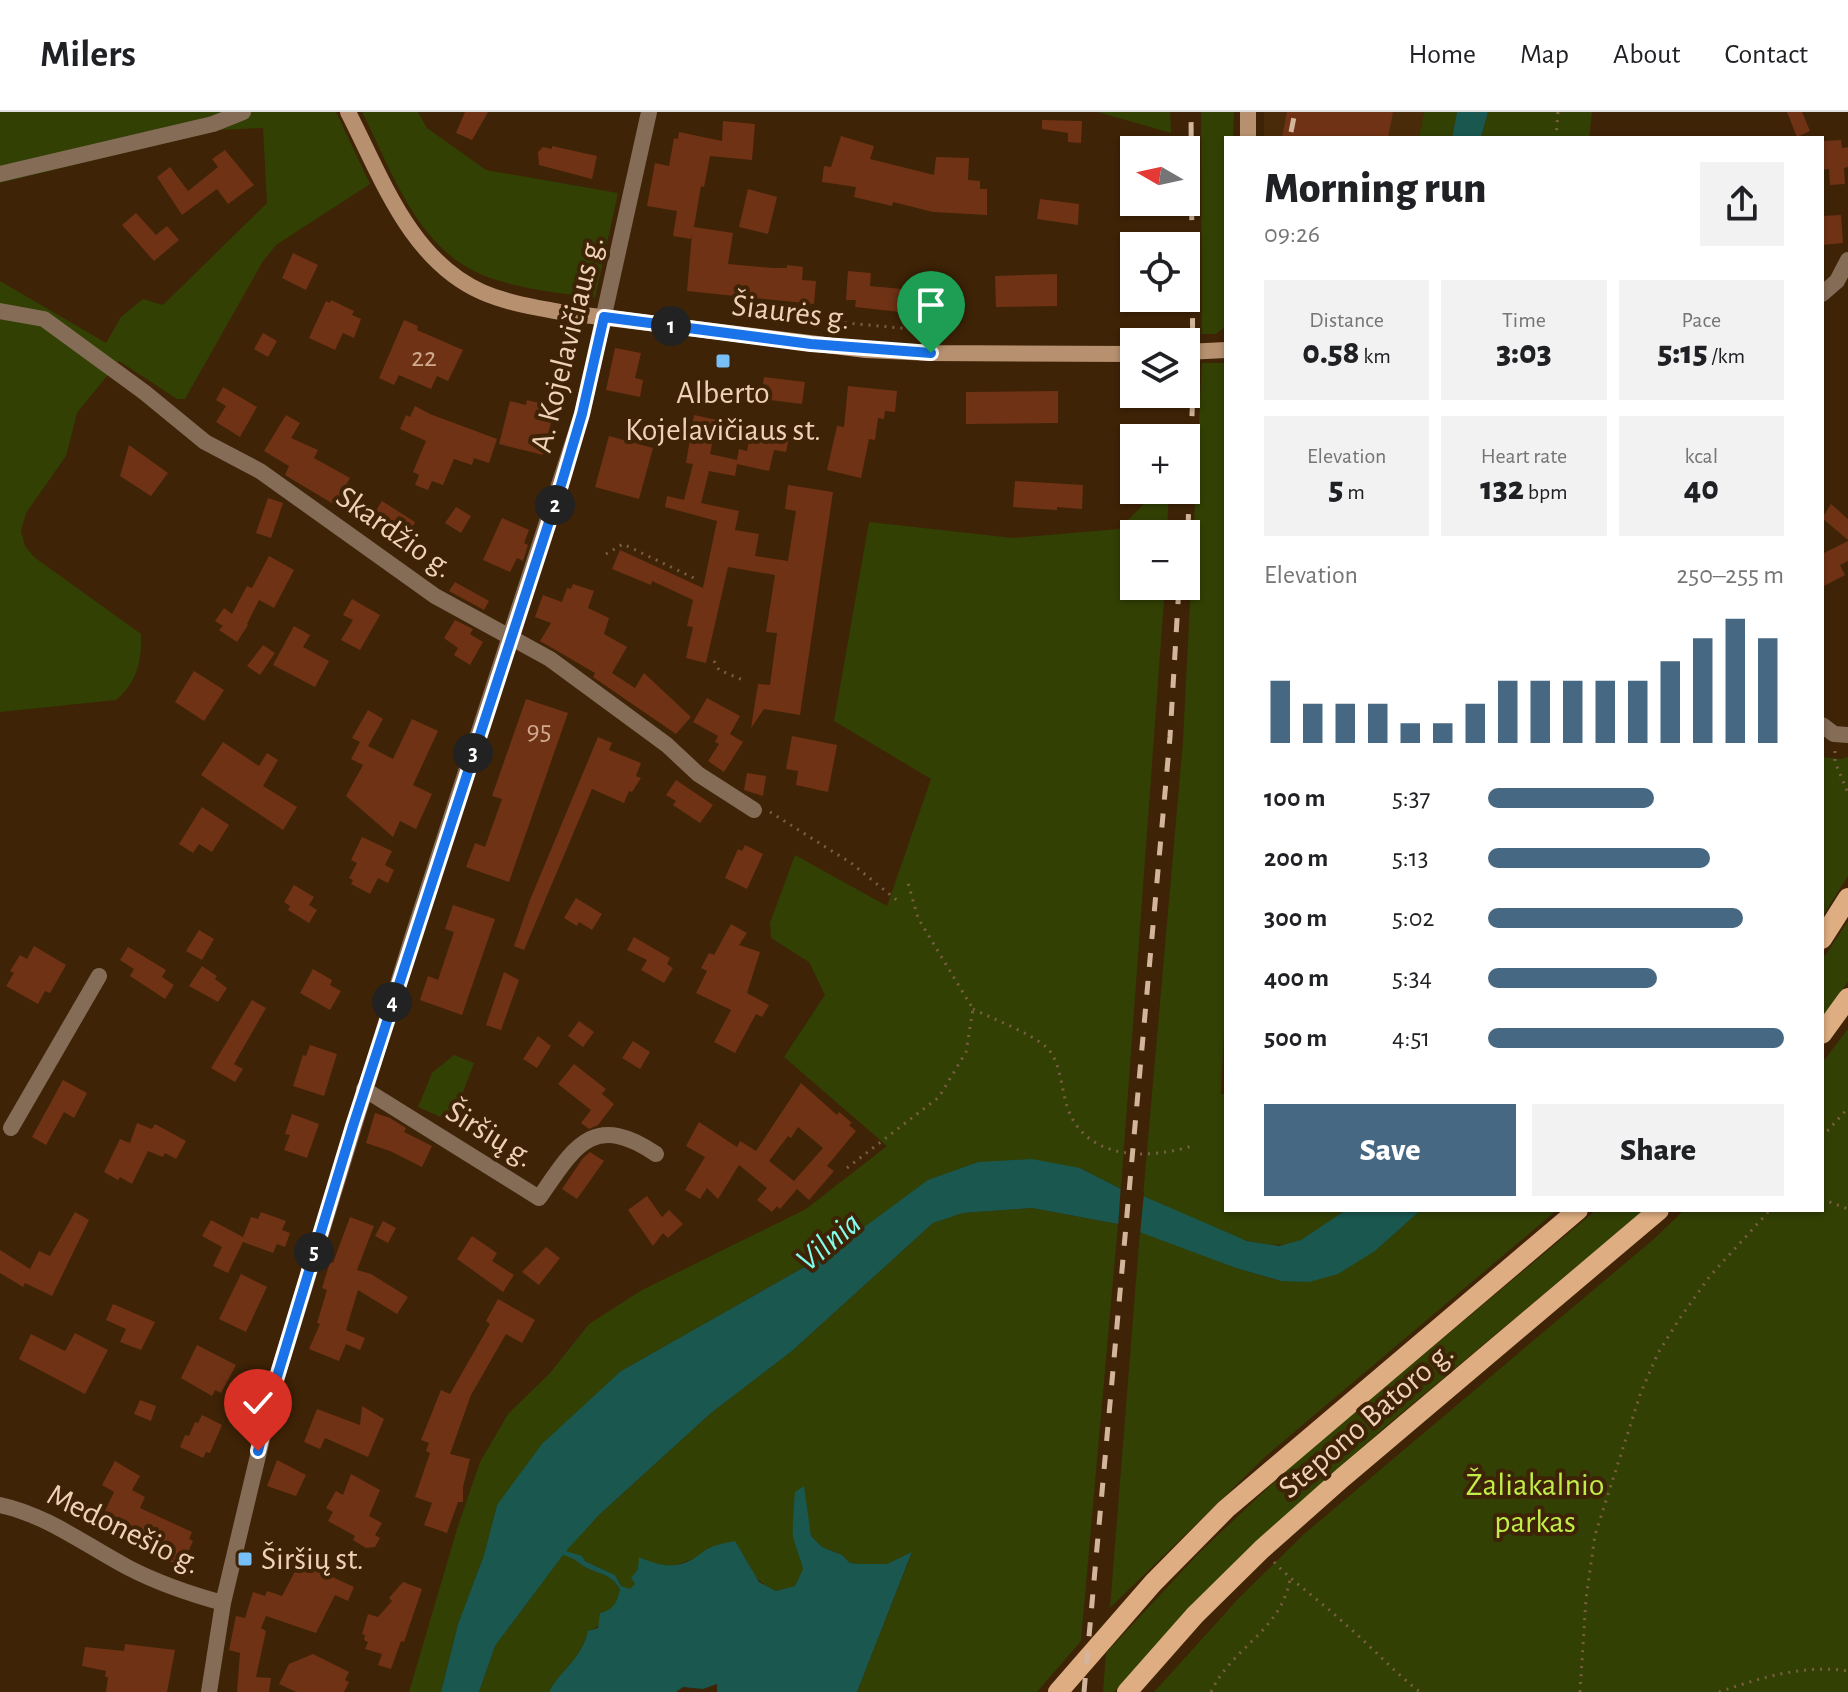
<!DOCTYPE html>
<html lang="en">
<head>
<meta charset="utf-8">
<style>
  body { margin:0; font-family:"Alegreya Sans",sans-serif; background:#f2f2f2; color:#202124; height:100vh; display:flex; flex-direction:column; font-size:30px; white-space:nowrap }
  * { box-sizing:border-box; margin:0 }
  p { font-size:26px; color:#757577 }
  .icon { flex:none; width:44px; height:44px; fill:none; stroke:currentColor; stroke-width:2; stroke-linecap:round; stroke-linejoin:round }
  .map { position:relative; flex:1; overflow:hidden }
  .drawer { position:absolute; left:1224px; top:24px; width:600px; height:1076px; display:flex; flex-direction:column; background:#fff; border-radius:0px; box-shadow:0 2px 6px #0004 }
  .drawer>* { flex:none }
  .needle { width:52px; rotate:279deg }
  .fabs { position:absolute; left:1120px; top:24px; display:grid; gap:16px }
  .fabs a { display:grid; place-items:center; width:80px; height:80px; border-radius:0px; background:#fff; box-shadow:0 2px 6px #0004; font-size:40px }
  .pin { position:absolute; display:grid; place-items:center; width:68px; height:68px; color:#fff; margin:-82px -34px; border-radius:50% 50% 50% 0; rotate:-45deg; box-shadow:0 0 8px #0007 }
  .pin .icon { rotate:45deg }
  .km { position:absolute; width:40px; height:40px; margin:-20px; border-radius:50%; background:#222; color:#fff; font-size:22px; line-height:40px; text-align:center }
  .round { display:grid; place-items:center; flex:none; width:84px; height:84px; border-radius:0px; background:#f2f2f2 }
  .overview { display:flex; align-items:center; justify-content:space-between; height:136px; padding:0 40px }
  h1 { font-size:44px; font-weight:800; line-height:60px }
  .metrics { display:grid; grid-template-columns:repeat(3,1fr); gap:12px; height:136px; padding:8px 40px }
  .metrics div { display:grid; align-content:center; border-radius:0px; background:#f2f2f2; text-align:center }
  .metrics b { font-size:34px; font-weight:800 }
  .metrics small { font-size:22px; font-weight:400 }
  .metrics p { font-size:22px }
  .chart { height:224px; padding:16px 40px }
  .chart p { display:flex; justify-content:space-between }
  .chart svg { width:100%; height:144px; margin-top:8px; stroke:#476883; stroke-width:6 }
  .primary-button { display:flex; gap:16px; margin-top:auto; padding:16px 40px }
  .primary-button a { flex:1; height:92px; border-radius:0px; background:#476883; color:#fff; font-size:32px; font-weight:800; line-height:92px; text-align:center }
  .primary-button a+a { background:#f2f2f2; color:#202124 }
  ul { padding:0 40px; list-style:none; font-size:26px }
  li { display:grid; grid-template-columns:128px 96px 1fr; align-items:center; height:60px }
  li i { height:20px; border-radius:10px; background:#476883 }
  header { display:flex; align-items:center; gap:48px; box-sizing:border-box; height:112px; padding:0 40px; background:#fff; border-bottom:2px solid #e0e0e0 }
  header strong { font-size:38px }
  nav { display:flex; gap:44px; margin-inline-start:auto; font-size:28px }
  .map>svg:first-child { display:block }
</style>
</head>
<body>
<header>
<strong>Milers</strong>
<nav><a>Home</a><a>Map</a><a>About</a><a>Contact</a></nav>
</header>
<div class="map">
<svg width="1848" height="1580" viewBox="0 0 1848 1580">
  <rect width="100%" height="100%" fill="#3e2306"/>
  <path fill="#492b09" d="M1264,0H1424L1419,26H1264Z"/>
  <path fill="#324004" d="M0,0H336L370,72L276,133L263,149L185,287H177L119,249L77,301L66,344L26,401L21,419L25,434L34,445L141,522C142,549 137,570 116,588L0,600V169L106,231L121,205L143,187L163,193L267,91L263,16L219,18L0,71Z
    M362,0H418L427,16L486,58L618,81L595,186C557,180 515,177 480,162C416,134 391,57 362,0Z
    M1098,0H1170L1171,21Z
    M1201,0H1234L1233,26H1226V214L1216,222H1202Z
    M1424,0H1457L1452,26H1419Z
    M1488,0H1592L1589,26H1481Z
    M1202,251H1226V874L1221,982H1226V1098H1346C1332,1108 1316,1123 1300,1129C1255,1146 1184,1102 1143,1084L1183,629Z
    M1158,378H1169L1167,422H1134V474H1165L1121,1077L1080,1056L978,1050L929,1068L829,1141L621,1259L497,1393L484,1443L458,1512L441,1580H409L457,1417L480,1350L508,1302L550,1261L589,1212L642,1178L806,1097L887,1034L784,945L825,883L809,850L771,826L770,811L795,743L887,794L931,667L834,609L869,410L1013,426L1119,417Z
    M1822,645L1841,647L1848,645V764L1822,805Z
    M1848,809V870L1822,906V848Z
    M1848,917V1580H1154L1238,1487L1303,1423L1655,1126L1684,1098H1822V951Z
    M454,943L474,951L452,1010L418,995L432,961Z
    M1032,1096L1118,1112L1081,1529L1037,1580H857L912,1441L887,1452H860L850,1451L842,1443L822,1435L811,1424L803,1375C786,1402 795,1428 803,1457L795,1474L776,1479C766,1473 756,1469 751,1458C747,1450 747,1447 741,1441L700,1444L671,1455L655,1453L638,1457L635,1463L636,1472L630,1478L621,1474L615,1463L565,1439L599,1403L711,1301L792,1239L933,1111L963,1101Z
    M1421,1098H1557L1266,1344L1110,1496L1140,1118L1236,1156L1280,1169L1375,1139Z
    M1596,1098H1644L1385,1315L1260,1426L1114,1580H1103L1106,1541L1200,1440L1292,1353Z
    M563,1442C577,1446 576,1450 587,1456C601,1463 610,1461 620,1477C617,1493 604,1515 588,1519C581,1548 561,1557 549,1580H479L495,1534Z"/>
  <path fill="#19574f" d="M1457,0H1488L1481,26H1452Z
    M1032,1047L1080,1056L1121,1077L1143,1084L1247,1129L1279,1134L1301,1128L1346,1098H1421L1375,1139L1338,1162L1309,1170L1281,1169L1236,1156L1118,1112L1032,1096L963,1101L933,1111L792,1239L711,1301L599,1403L566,1439L582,1444L585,1449L615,1463L621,1474L630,1477L635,1472L631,1466L638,1457L639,1445C666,1457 682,1457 704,1439C712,1433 726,1431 735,1429L759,1470L776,1479L795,1474L803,1457C800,1446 796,1436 793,1425C792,1419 794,1388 795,1380L804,1374L811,1424L822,1435L842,1443L850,1451L860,1452H887L912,1440L857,1580H717V1572L703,1577L683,1575L676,1580H549C561,1557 581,1548 588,1519L598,1516L600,1501C614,1498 617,1490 620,1477C610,1461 601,1463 587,1456C576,1450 577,1447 563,1443L495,1534L479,1580H441L458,1512L484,1443L497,1393L542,1332L621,1259L829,1141L928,1068L978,1050Z"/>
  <path fill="#3e2306" d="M1121,1072L1144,1080L1140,1123L1118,1116Z"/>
  <path fill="#703215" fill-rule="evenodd" d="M465,0H488L472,28L456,21Z
    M1287,0H1393L1388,26H1282Z
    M1787,0H1802L1810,19L1797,25Z
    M1042,8L1082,9L1081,31L1068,30V21L1042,17Z
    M723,9L755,12L752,48L710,44L704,75L701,74L694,115L733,121L728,152L774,156H787V153L803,155L802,168L816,169L814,192L687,179L692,122L691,127L673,124L677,99L647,94L655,51L669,54L674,26L678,27L679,20L722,29Z
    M841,24L874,34L870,47L934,63L936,45L969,46L968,68L980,69V77H987V103L933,100L893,90L892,94L854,85L856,75L822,70L824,54L831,55Z
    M1841,28L1842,36L1848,35V55L1844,56L1845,72L1830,73L1829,57L1822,58V29Z
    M552,34L597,44L592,67L539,53L538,40L543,35L552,37Z
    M225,38L254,73L228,92L217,77L182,103L157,65L170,55L188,79L218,55L212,47Z
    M748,77L777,85L768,122L739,115Z
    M1040,87L1079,92L1078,113L1037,107Z
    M136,101L156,123L167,114L179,128L154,149L122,113Z
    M1841,103L1843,131L1823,133L1822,104Z
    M293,141L318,153L306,178L282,166Z
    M848,159L871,161L870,174L902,177L900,200L855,195L856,188H846Z
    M1057,162V194L996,195L995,164Z
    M331,188L354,199L352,203L361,207L354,226L343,221L335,238L309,226L326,189L330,191Z
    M404,208L418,214L417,218L463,238L448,269L437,264L431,277L399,263L394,273L379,266Z
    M263,221L277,229L268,245L254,237Z
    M615,236L641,241L635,266L643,268L640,285L606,278Z
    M764,265L805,270L802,292L761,287Z
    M848,274L897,279L895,300L885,299L884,307L878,306L875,328L869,327L861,366L827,358L837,314L844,315Z
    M223,275L257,295L240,325L216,310L226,294L216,288Z
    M1058,279V311L966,312V280Z
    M527,288L555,295L543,343L499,332L510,289L526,293Z
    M415,294L430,302L497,327L489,351L474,346L472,353L454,347L443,373L432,369L428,378L415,373L419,363L413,360L426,329L400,317L406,303L410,305Z
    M286,303L300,311L291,326L318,338L314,346L350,366L335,393L285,363L289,354L264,339Z
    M694,303L717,308L710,342L737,348L739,337L747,339L750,324L764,326L765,321L789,326L786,340L774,338L769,359L737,352L735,364L709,359L701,391L739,399L735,418L759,422L755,444L788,449L796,399L785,397L788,373L833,380L800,603L764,597L751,616L758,572L770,573L777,521L766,520L775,463L728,455L706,551L686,546L693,515L687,514L693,488L652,469L651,473L612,457L620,438L703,476L717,409L665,395L667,384L684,388L693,352L686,351Z
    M609,324L653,336L639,387L595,375Z
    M129,333L168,361L151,384L120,364Z
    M1015,369L1083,373L1082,397L1057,395V398L1013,395Z
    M268,386L283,391L271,426L256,421Z
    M382,389L415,410L407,432L368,411Z
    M1831,392L1848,407V428L1822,406Z
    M456,395L471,404L461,421L445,411Z
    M502,406L529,418L524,431L528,433L523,449L517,446L510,460L483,448Z
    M1848,429V449L1840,453L1845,463L1822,475V442Z
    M269,444L294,458L274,496L259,488L247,512L248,513L237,530L219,518L223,514L215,509L224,496L232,502L247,474L252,476Z
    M455,470L489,489L484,498L449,479Z
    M573,472L594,479L588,496L609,506L604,522L627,535L612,561L635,576L644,561L691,605L676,622L593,565L595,561L540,529L551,511L535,505L543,483L562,490L567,476L571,477Z
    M352,487L380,503L360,538L341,528L353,508L343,503Z
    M455,508L473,517L470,522L483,530L470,553L454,543L458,536L444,526Z
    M294,514L310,523L303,535L329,549L315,575L273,553Z
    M263,533L275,541L260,563L247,554Z
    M194,559L224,578L204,609L175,590Z
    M707,586L740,604L730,622L743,630L724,660L708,649L719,632L715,630L718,624L693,610Z
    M526,587L568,601L509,770L466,755L475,731L485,735L502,687L492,684Z
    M368,598L383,607L368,634L393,647L412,607L438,619L413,673L432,682L416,717L400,709L393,725L346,684L363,653L351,647L360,630L352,626Z
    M792,624L837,633L828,680L796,673L798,659L786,657Z
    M598,625L612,631L609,638L641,651L636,664L641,666L632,680L629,679L624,691L592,677L524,838L514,834L530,788Z
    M223,630L259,654L267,641L278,648L263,674L297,695L283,718L201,663Z
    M747,661L766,664L763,684L744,678Z
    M676,668L713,693L700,711L673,693L676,689L666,683Z
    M202,695L229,713L212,740L199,732L193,741L179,732Z
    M362,725L392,739L385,753L394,758L388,771L378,766L370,782L351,772L353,768L349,766L357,751L351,748Z
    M745,733L763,742L747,777L725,766L738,737L742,739Z
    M294,773L314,785L309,793L317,798L309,811L288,798L290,794L284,790Z
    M576,786L602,802L592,818L579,810L577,814L564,806Z
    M453,793L495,807L462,903L420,888L428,864L438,868L454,820L445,817Z
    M731,812L747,821L739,833L760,840L747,881L769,893L762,905L756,902L735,941L714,930L731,898L696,881L707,859L701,856L709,841L714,843Z
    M199,818L214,827L202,848L186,839Z
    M634,825L670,846L667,852L673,856L664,871L641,858L647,848L627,838Z
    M34,834L66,853L50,881L45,879L38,892L6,874L14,861L10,859L20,843L27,847Z
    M128,835L166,858L162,865L174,873L165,887L130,864L134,857L120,848Z
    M202,854L217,864L215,867L227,876L218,890L189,874Z
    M313,857L332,868L330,873L341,879L330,898L300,881Z
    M504,860L519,868L501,918L486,913Z
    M252,888L266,896L234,952L243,957L235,970L211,956Z
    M579,909L594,920L583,935L568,924Z
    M538,924L551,934L537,956L523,947Z
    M633,929L650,940L640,957L622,946Z
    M310,933L337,942L324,984L293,974L303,943L306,944Z
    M574,952L606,977L602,982L614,992L598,1013L589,1017L581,1011L591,998L558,972Z
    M63,968L87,981L74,1006L64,1000L46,1033L32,1025Z
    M801,971L837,1003L839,1000L852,1011L849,1013L856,1019L827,1054L834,1059L809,1088L797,1077L780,1097L777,1094L772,1100L757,1088L767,1076L739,1053L718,1087L707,1076L700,1087L685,1078L705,1045L686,1034L699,1010L737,1035L740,1029L756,1039ZM798,1015L823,1036L794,1069L769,1049L788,1024L791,1026Z
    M375,1001L390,1006L406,1016L404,1020L432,1034L422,1055L390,1039L366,1031Z
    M292,1002L319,1012L307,1046L284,1038L290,1023L285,1022Z
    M137,1011L152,1017L155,1012L186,1029L176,1047L165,1041L163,1045L148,1039L132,1072L120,1065L118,1068L104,1060L120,1027L130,1031Z
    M590,1040L604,1049L577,1087L562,1077L583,1046Z
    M647,1084L662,1105L669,1098L683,1112L668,1126L663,1121L653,1134L628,1098Z
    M75,1100L89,1108L52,1184L25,1171L23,1175L0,1161V1138L30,1157L39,1139L50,1144Z
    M261,1100L286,1109L282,1118L290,1121L285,1135L277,1132L273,1141L243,1130L228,1161L213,1154L222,1135L202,1124L211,1108L243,1125L251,1105L258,1107Z
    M350,1105L374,1114L357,1158L371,1162L408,1185L397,1202L358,1178L346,1218L365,1226L360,1238L346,1232L339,1249L309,1237L320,1212L317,1211L327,1178L322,1176L330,1150L333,1151Z
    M383,1109L396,1116L388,1131L375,1124Z
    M472,1124L497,1141L492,1149L514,1163L503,1180L457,1147Z
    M546,1135L560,1146L539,1173L522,1160Z
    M241,1162L267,1175L246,1220L219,1207Z
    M498,1187L535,1208L522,1231L506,1222L471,1283L450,1342L470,1347L463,1375V1390H458L447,1421L424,1413L432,1391L415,1385L430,1341L426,1339L429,1331L421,1328L441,1278L450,1282L490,1212L486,1209Z
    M113,1192L155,1210L141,1238L120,1230L126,1217L106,1208Z
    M75,1221L108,1238L85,1282L19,1247L31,1222L65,1239Z
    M197,1233L236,1253L221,1281L215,1278L212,1284L181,1266Z
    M140,1288L156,1294L151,1309L134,1302Z
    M362,1294L384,1307L368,1345L325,1326L320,1337L304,1330L317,1297L360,1313Z
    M202,1303L222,1313L210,1341L206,1340L203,1346L180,1335L185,1323L189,1324L195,1310L198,1311Z
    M277,1348L306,1363L296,1384L267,1374Z
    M115,1349L140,1364L132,1378L145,1385L140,1396L192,1420L189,1427L193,1429L183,1451L179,1450L178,1453L127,1431L134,1415L104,1401L114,1380L102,1373Z
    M351,1362L380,1378L369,1404L382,1411L375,1423L380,1426L375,1435L366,1436L353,1428L355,1424L328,1409L333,1400L326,1396L336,1379L343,1383Z
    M300,1450L354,1475L348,1489L335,1483L316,1521L266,1504L261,1516L266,1519L256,1565L271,1566L269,1580H237L240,1541L229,1538L236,1504L245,1506L253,1480L265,1484L267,1479L282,1484Z
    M403,1470L422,1477L404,1530L401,1529L391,1557L378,1553L382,1542L365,1537L368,1530L364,1528L365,1523L362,1522L368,1502L378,1505L392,1489L389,1486Z
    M125,1532L175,1538L167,1580H106L108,1565H105L106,1559L82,1554L85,1535L124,1539Z
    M313,1542L349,1560L345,1568L349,1570L344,1580H296L279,1572L289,1552Z"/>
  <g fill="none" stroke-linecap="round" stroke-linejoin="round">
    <path stroke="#7a5e42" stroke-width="3" stroke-dasharray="2 6" stroke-linecap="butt" d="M1556,26L1558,0
      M749,202L932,219
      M606,442L623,432L698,468
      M714,549L719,558L743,568
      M1835,639V650L1848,681
      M770,700L851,751L898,789
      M973,897C993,907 1028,920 1045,934C1061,947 1061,978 1068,997C1087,1049 1150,1048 1195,1033
      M1822,1025L1848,996
      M847,1056L939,985L966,940L973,897L918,806L908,771
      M1822,1087L1848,1097
      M1274,1450C1296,1473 1322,1490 1345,1512C1371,1534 1393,1559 1420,1580
      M1211,1580C1232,1535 1281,1519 1290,1467
      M1580,1580L1586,1487L1595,1423L1641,1280L1658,1241L1680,1206L1710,1164L1770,1098
      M1719,1580C1760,1566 1804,1552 1848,1559"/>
    <path stroke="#846c57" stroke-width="16" d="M0,62L213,12L243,0
      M1822,182L1837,169L1848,148
      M0,199L44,207L144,280L205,330L260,359L435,484L550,547L667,633L698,662L754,698
      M1822,613L1834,622L1848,623
      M364,977L539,1086C574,1036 592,999 656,1042
      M11,1016L99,864
      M0,1393C47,1403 87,1434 129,1456C160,1472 190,1482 223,1491
      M209,1580L223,1491L276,1268L412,826L582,302L649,0"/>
    <path stroke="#b7916f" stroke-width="16" d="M348,0C382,66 410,148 482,180C507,191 534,195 560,200L866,238L931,241L1134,242
      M1248,0V26
      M1186,240L1226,238"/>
    <path stroke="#dead81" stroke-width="20" d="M1822,827L1848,786
      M1822,922L1848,886
      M1058,1580L1153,1471L1226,1397L1578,1098
      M1127,1580L1195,1503L1262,1437L1342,1366L1659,1098"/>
    <path stroke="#d3b59b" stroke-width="5" stroke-dasharray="14 14" stroke-linecap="butt" d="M1291,20L1295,0
      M1186,472L1193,275L1191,0
      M1084,1580L1170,625L1179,474"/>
  </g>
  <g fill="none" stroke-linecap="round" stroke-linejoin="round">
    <defs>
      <path id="route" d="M258,1339L276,1268L353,1014L561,373L582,302L604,205L811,232L931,241"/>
    </defs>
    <use href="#route" stroke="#fff" stroke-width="16"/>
    <use href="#route" stroke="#1a73e8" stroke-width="10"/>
  </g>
  <g fill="#77bff7" stroke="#3e2306" stroke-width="3">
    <rect x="715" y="241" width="16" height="16" rx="4"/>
    <rect x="237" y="1439" width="16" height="16" rx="4"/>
  </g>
  <g text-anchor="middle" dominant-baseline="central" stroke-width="8" stroke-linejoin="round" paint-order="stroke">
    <g font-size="28" fill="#cfa98e">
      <text x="424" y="246">22</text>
      <text x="539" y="619">95</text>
    </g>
    <g font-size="32" fill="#efd1b7" stroke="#3e2306">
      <text transform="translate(791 200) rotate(7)">Šiaurės g.</text>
      <text transform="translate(567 232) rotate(-76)">A. Kojelavičiaus g.</text>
      <text transform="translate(395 420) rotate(35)">Skardžio g.</text>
      <text transform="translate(490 1022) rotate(32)">Širšių g.</text>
      <text transform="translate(1366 1308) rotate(-41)">Stepono Batoro g.</text>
      <text transform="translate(124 1417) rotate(26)">Medonešio g.</text>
    </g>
    <g font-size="32" fill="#efd1b7" stroke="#3e2306">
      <text x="723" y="281">Alberto<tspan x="723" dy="37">Kojelavičiaus st.</tspan></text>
      <text x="261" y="1447" text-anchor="start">Širšių st.</text>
    </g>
    <g font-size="32" fill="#c1ec49" stroke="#3e2306">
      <text x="1535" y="1373">Žaliakalnio<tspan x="1535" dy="37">parkas</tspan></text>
    </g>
    <g font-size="34" font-style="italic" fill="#82fdeb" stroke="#3e2306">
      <text transform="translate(829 1130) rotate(-40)">Vilnia</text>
    </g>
  </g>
</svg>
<div class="fabs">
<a><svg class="needle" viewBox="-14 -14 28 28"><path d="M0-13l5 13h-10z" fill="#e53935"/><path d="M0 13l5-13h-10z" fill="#757577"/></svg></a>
<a><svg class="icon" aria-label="locate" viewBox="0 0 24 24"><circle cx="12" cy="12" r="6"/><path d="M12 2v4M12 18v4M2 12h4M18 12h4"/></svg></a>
<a><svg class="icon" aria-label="layers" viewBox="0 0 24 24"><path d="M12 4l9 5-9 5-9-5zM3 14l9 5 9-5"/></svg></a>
<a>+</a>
<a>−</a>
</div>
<div class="pin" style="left:931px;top:241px;background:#1e9e55"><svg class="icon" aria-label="arrive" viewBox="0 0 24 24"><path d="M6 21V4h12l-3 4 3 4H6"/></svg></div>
<div class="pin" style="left:258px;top:1339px;background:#d93025"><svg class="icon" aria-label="check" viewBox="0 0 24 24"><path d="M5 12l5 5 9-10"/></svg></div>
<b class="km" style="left:671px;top:214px">1</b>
<b class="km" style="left:555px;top:393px">2</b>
<b class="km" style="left:473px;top:641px">3</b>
<b class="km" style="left:392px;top:890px">4</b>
<b class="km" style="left:314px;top:1140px">5</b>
<section class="drawer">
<div class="overview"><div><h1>Morning run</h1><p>09:26</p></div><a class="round"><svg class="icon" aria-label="share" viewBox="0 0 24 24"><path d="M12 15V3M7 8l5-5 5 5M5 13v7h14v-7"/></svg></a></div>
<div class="metrics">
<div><p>Distance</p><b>0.58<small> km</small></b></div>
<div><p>Time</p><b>3:03</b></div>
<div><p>Pace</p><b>5:15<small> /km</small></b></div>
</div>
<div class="metrics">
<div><p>Elevation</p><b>5<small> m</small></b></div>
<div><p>Heart rate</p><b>132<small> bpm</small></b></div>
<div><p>kcal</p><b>40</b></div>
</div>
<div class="chart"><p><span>Elevation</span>250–255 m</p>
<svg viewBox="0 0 160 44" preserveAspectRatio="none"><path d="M5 44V25M15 44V32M25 44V32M35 44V32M45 44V38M55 44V38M65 44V32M75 44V25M85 44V25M95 44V25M105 44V25M115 44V25M125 44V19M135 44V12M145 44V6M155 44V12"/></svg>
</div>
<ul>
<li><b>100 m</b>5:37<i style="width:56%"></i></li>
<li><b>200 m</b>5:13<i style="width:75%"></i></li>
<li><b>300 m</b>5:02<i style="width:86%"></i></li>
<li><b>400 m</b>5:34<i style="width:57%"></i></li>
<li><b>500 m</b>4:51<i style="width:100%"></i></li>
</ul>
<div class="primary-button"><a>Save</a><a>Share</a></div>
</section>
</div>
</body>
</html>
